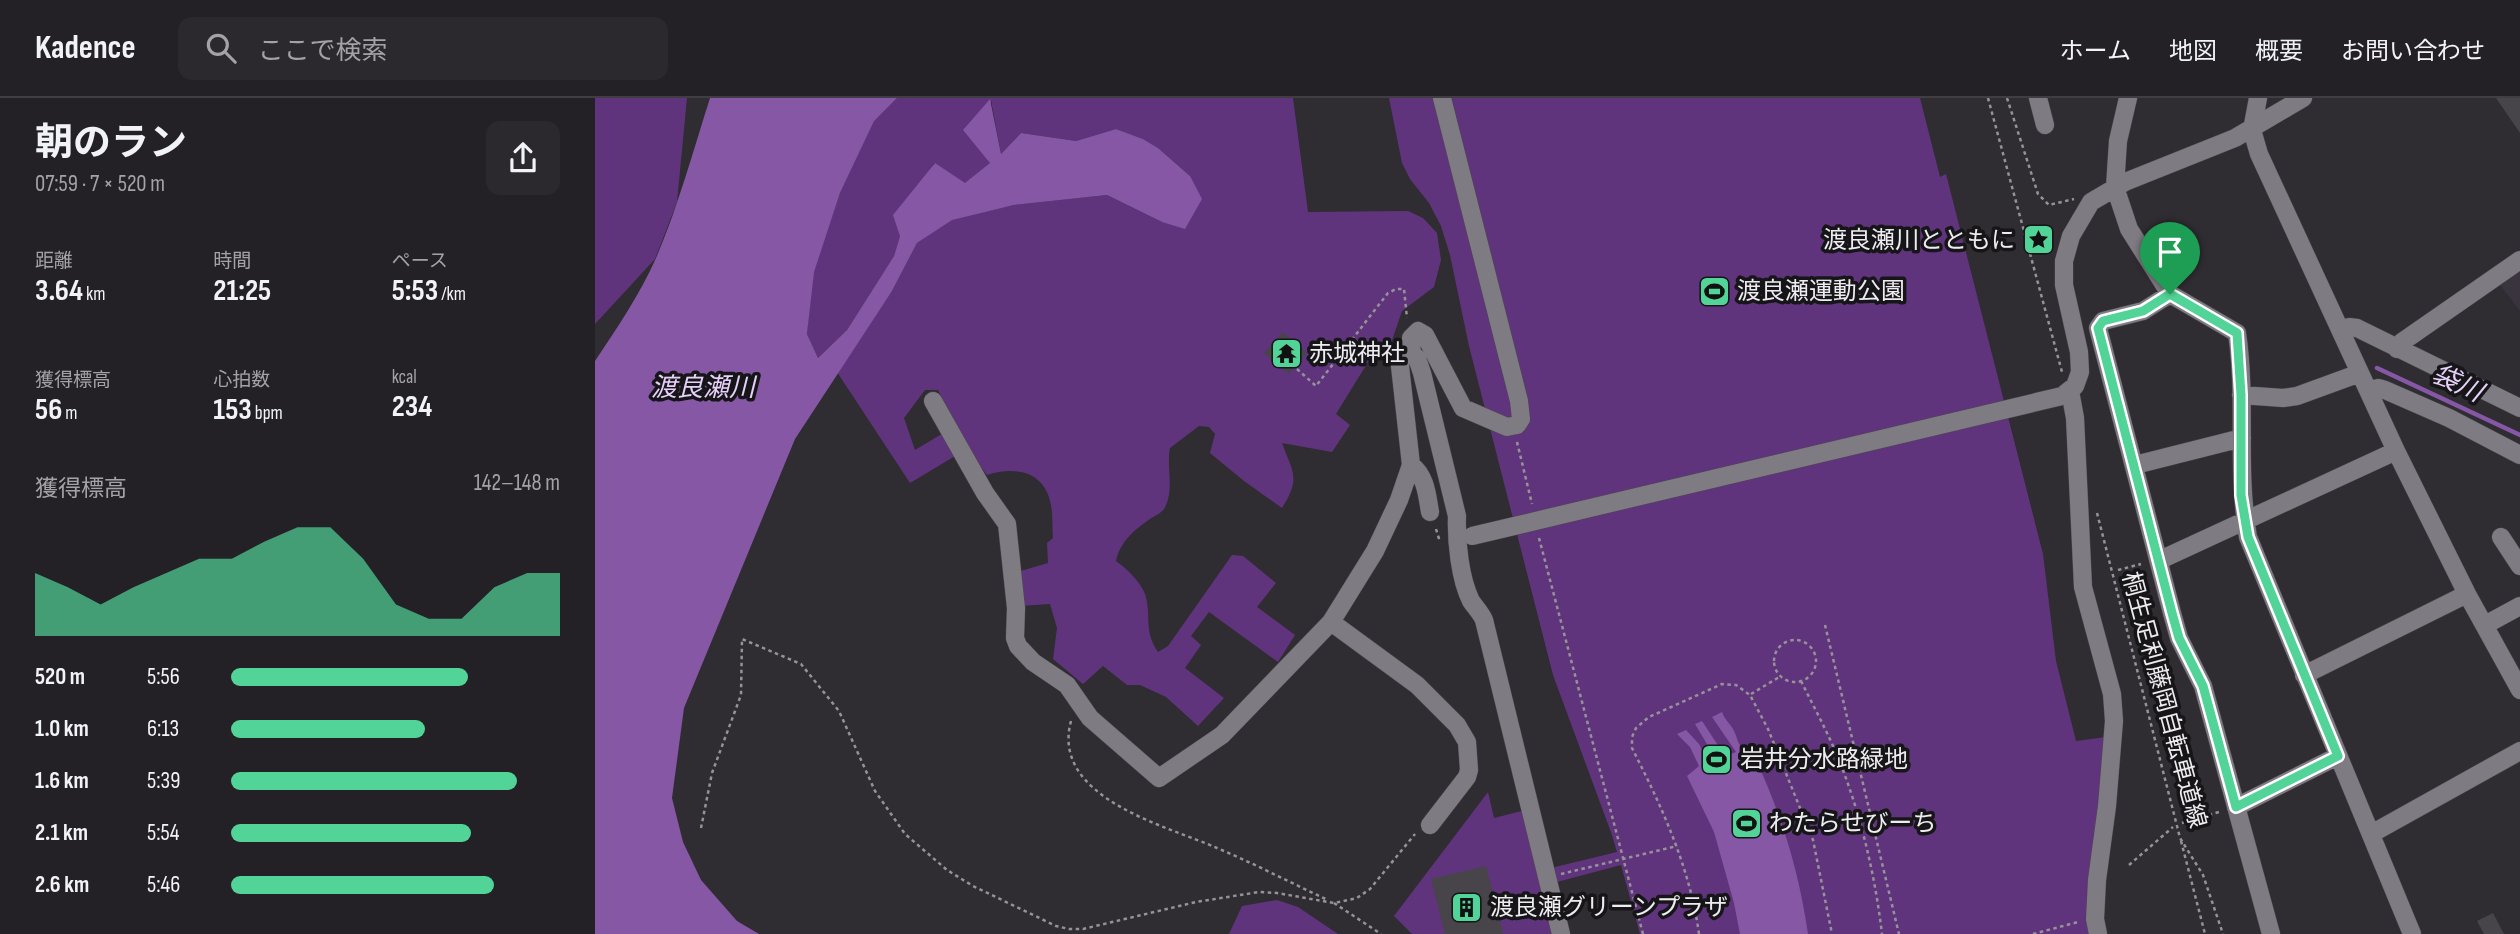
<!DOCTYPE html>
<html lang="ja">
<head>
<meta charset="utf-8">
<style>
  body { margin:0; font-family:"Sofia Sans Condensed","Noto Sans JP",sans-serif; background:#2b292e; color:#f1f3f6; height:100vh; display:flex; flex-direction:column; font-size:26px; white-space:nowrap }
  * { box-sizing:border-box; margin:0 }
  p { font-size:23px; color:#a3a3a7 }
  .icon { flex:none; width:38px; height:38px; fill:none; stroke:currentColor; stroke-width:2; stroke-linecap:round; stroke-linejoin:round }
  .map { position:relative; flex:1; overflow:hidden }
  .details { display:flex; flex-direction:column; background:#232126; width:595px }
  .details>* { flex:none }
  .pin { position:absolute; display:grid; place-items:center; width:60px; height:60px; color:#fff; margin:-72px -30px; border-radius:50% 50% 50% 0; rotate:-45deg; box-shadow:0 0 7px #0007 }
  .pin .icon { rotate:45deg }
  .round { display:grid; place-items:center; flex:none; width:74px; height:74px; border-radius:14px; background:#2b292e }
  .overview { display:flex; align-items:center; justify-content:space-between; height:119px; padding:0 35px }
  h1 { font-size:38px; font-weight:700; line-height:52px }
  .stats { display:grid; grid-template-columns:repeat(3,1fr); gap:10px; height:119px; padding:7px 35px }
  .stats div { display:grid; align-content:center }
  .stats b { font-size:30px; font-weight:700 }
  .stats small { font-size:19px; font-weight:400 }
  .stats p { font-size:19px }
  .chart { height:196px; padding:14px 35px }
  .chart p { display:flex; justify-content:space-between }
  .chart svg { width:100%; height:126px; margin-top:7px; fill:#52d397; opacity:.7 }
  ul { padding:0 35px; list-style:none; font-size:23px }
  li { display:grid; grid-template-columns:112px 84px 1fr; align-items:center; height:52px }
  li i { height:18px; border-radius:9px; background:#52d397 }
  header { display:flex; align-items:center; gap:42px; box-sizing:border-box; height:98px; padding:0 35px; background:#232126; border-bottom:2px solid #403e43 }
  header strong { font-size:33px }
  nav { display:flex; gap:38px; margin-inline-start:auto; font-size:24px }
  .search { width:490px; height:63px; background:#2b292e; display:flex; align-items:center; gap:18px; box-sizing:border-box; padding:0 24px; border-radius:14px; color:#a3a3a7; font-size:26px }
  main { display:flex; flex:1; min-height:0 }
  .map>svg:first-child { display:block }
</style>
</head>
<body>
<header>
<strong>Kadence</strong>
<div class="search"><svg class="icon" aria-label="search" viewBox="0 0 24 24"><circle cx="10" cy="10" r="6"/><path d="M15 15l6 6"/></svg>ここで検索</div>
<nav><a>ホーム</a><a>地図</a><a>概要</a><a>お問い合わせ</a></nav>
</header>
<main>
<section class="details">
<div class="overview"><div><h1>朝のラン</h1><p>07:59 · 7 × 520 m</p></div><a class="round"><svg class="icon" aria-label="share" viewBox="0 0 24 24"><path d="M12 15V3M7 8l5-5 5 5M5 13v7h14v-7"/></svg></a></div>
<div class="stats">
<div><p>距離</p><b>3.64<small> km</small></b></div>
<div><p>時間</p><b>21:25</b></div>
<div><p>ペース</p><b>5:53<small> /km</small></b></div>
</div>
<div class="stats">
<div><p>獲得標高</p><b>56<small> m</small></b></div>
<div><p>心拍数</p><b>153<small> bpm</small></b></div>
<div><p>kcal</p><b>234</b></div>
</div>
<div class="chart"><p><span>獲得標高</span>142–148 m</p>
<svg viewBox="0 0 160 44" preserveAspectRatio="none"><path d="M0 44V22L10 27L20 33L30 27L40 22L50 17L60 17L70 11L80 6L90 6L100 17L110 33L120 38L130 38L140 27L150 22L160 22V44z"/></svg>
</div>
<ul>
<li><b>520 m</b>5:56<i style="width:72%"></i></li>
<li><b>1.0 km</b>6:13<i style="width:59%"></i></li>
<li><b>1.6 km</b>5:39<i style="width:87%"></i></li>
<li><b>2.1 km</b>5:54<i style="width:73%"></i></li>
<li><b>2.6 km</b>5:46<i style="width:80%"></i></li>
</ul>
</section>
<div class="map">
<svg width="1925" height="836" viewBox="0 0 1925 836">
  <rect width="100%" height="100%" fill="#2f2c32"/>
  <path fill="#3a343f" d="M1925,173V213L1905,187Z"/>
  <path fill="#60347d" d="M0,0H92L82,104L60,161L0,226Z
    M302,0H698L713,114L813,113L828,120L842,135L846,162L839,189L807,213L792,257L778,256L741,316L755,327L737,354L687,345C698,375 706,380 687,410L649,383L615,355L620,336L614,329L604,328L575,350C571,369 580,393 569,411C566,415 560,418 555,421C539,432 525,444 521,463C532,471 545,483 550,496C557,518 548,532 563,554L573,548L637,457L648,458L681,485L662,509L700,537L683,564L614,514L596,538L606,547L590,570L629,600L603,628L571,599L545,587H532L508,568L488,586L458,561L462,530L455,506L426,508L422,474L453,465L452,445L458,440C457,429 458,418 456,407C450,373 420,368 392,377L370,348L343,292H330L309,320L320,352L350,334L360,358L315,385L242,274L297,193L322,145L357,121L419,107L512,97L567,124L595,78L563,50L548,41L521,31L481,43L426,35L406,56L396,2V65L370,86L339,65L305,138L299,158L252,232L223,260L212,236L218,174L245,95L279,22Z
    M794,0H1325L1345,79L1351,76L1448,456L1461,563L1481,643L1511,639L1492,801L1493,817L1511,836H1045L1026,767L962,784L974,836H817L799,818L893,694L899,720L927,713L956,770L1022,754L1017,737L958,577L874,248L855,157L846,128L834,105L815,81L807,65Z
    M682,802L703,809L743,836H634L647,808Z"/>
  <path fill="#8557a5" d="M115,0H302L279,23L245,95L219,174L212,236L223,260L252,232L299,158L305,138L298,117L340,65L370,85L395,65L368,32L395,1L406,56L426,35L481,43L521,31L548,41L563,50L595,78L607,101L590,131L567,124L512,97L419,107L357,122L322,145L297,193L200,341L89,610L77,700L88,744L106,782L142,823L164,836H0V263C22,230 45,196 61,160C83,109 98,53 115,0Z
    M1127,614C1130,623 1136,626 1139,633C1142,639 1142,643 1146,649L1154,647C1184,709 1203,767 1213,836H1145L1139,805L1119,734L1092,678L1104,668L1095,649L1082,636L1091,632L1104,646L1114,666L1122,663L1100,626L1107,623L1130,658L1141,654L1117,619Z"/>
  <g fill="none" stroke-linecap="round" stroke-linejoin="round">
    <path stroke="#8557a5" stroke-width="4.5" d="M1782,270L1925,337"/>
  </g>
  <path fill="#47444a" d="M1901,0H1925V35Z
    M688,234L712,255L694,276L669,255Z
    M891,768L908,836H850L836,781Z
    M1898,815L1909,836H1889L1882,823Z"/>
  <g fill="none" stroke-linecap="round" stroke-linejoin="round">
    <defs>
      <path id="minor" d="M847,0L924,303L926,321L922,327L912,329L868,310L830,237L823,233L816,240L817,257L822,260L827,275L862,418C861,443 865,481 876,503C880,509 886,515 889,522L966,836
        M1443,0L1450,27
        M1533,0L1523,43L1520,89L1534,131L1575,196L1642,235C1652,302 1641,371 1653,439L1817,836
        M1663,0L1657,32L1664,56L1801,353L1872,496L1925,592
        M1575,196L1548,213L1508,223L1503,230L1577,515L1584,540L1608,588L1676,836
        M1745,232L1754,229L1762,230L1925,310
        M1802,251L1807,244L1925,162
        M1475,293L1480,320L1488,489L1517,596L1519,623L1512,708L1502,782L1500,821L1503,836
        M1774,294L1783,290L1790,292L1854,320L1925,357
        M1646,297L1688,300L1702,298L1765,275
        M1467,298L1480,288L1485,274L1484,254L1469,187V163L1476,138L1496,104L1530,84L1640,40L1708,0
        M338,303L390,395L412,426L421,510L420,540L423,548L438,564L472,587L495,620L564,680L627,637L736,524L780,453L804,402L816,367L805,268L806,261L811,257H817
        M816,367C831,378 832,397 835,414
        M1540,367L1647,340
        M1906,439L1925,468
        M1565,462L1801,353
        M736,524L822,587L862,627L872,644L874,672L872,679L835,727
        M1890,527L1925,508
        M1709,577L1872,496
        M1641,709L1743,658
        M1776,736L1925,653"/>
    </defs>
    <use href="#minor" stroke="#4b484d" stroke-width="19"/>
    <path stroke="#969398" stroke-width="2.5" stroke-dasharray="3.5 3.5" stroke-linecap="butt" d="M1393,0L1467,274
      M1412,0L1443,96L1454,107L1479,101
      M702,271L721,288L793,195L801,191H809L812,220
      M922,344L937,406
      M1502,415L1582,728L1585,740L1608,777L1628,836
      M841,431L845,444
      M944,440L1048,836
      M1523,472L1546,466
      M1230,527L1304,836
      M1179 563a21 21 0 1 1 42 0a21 21 0 1 1-42 0Z
      M1206,583C1219,609 1233,635 1244,662C1266,717 1280,777 1287,836
      M1156,596L1186,578
      M476,623C455,700 572,728 622,750C660,766 696,785 733,802
      M1587,725L1627,713
      M106,730L117,675L146,597L147,541L206,566L244,613L280,693L310,736L352,772L378,788L461,828L474,831H488L601,804L664,794L682,795L739,805L762,800L775,791L820,736
      M1586,743L1610,836
      M1534,767L1578,729
      M966,776L1082,748
      M739,805L786,836
      M1104,836C1095,770 1067,709 1037,650V639L1041,630L1054,619L1127,586L1141,587L1155,597L1173,631L1218,742L1237,836
      M1438,836L1483,824"/>
    <use href="#minor" stroke="#7f7b82" stroke-width="18"/>
    <defs>
      <path id="minor-bridge" d="M877,438L1467,298"/>
    </defs>
    <use href="#minor-bridge" stroke="#4b484d" stroke-width="19" stroke-linecap="butt"/>
    <use href="#minor-bridge" stroke="#7f7b82" stroke-width="18"/>
  </g>
  <g fill="none" stroke-linecap="round" stroke-linejoin="round">
    <defs>
      <path id="route" d="M1575,196L1642,235L1646,297V397L1653,439L1743,658L1641,709L1608,588L1584,540L1577,515L1503,230L1508,223L1548,213Z"/>
    </defs>
    <use href="#route" stroke="#fff" stroke-width="14"/>
    <use href="#route" stroke="#52d397" stroke-width="9"/>
  </g>
  <defs>
    <symbol id="sight-square" viewBox="-11 -11 22 22"><rect x="-9" y="-9" width="18" height="18" rx="4" fill="#52d397" stroke="#161518"/><path d="M0-6L1.8-2.2L6-1.7L2.9 1.2L3.7 5.4L0 3.3L-3.7 5.4L-2.9 1.2L-6-1.7L-1.8-2.2Z" fill="#111"/></symbol>
    <symbol id="stadium-square" viewBox="-11 -11 22 22"><rect x="-9" y="-9" width="18" height="18" rx="4" fill="#52d397" stroke="#161518"/><path d="M0-5a6.5 5 0 1 0 0 10a6.5 5 0 1 0 0-10ZM-3.5-1.8h7v3.6h-7Z" fill="#111"/></symbol>
    <symbol id="temple-square" viewBox="-11 -11 22 22"><rect x="-9" y="-9" width="18" height="18" rx="4" fill="#52d397" stroke="#161518"/><path d="M0-6L5-2H3V0L6.5 2.5H4V6H1.5V3h-3V6H-4V2.5H-6.5L-3 0V-2H-5Z" fill="#111"/></symbol>
    <symbol id="building-square" viewBox="-11 -11 22 22"><rect x="-9" y="-9" width="18" height="18" rx="4" fill="#52d397" stroke="#161518"/><path d="M-4-6H4V6H1V3H-1V6H-4ZM-2.5-4.3h1.7v1.8h-1.7ZM.8-4.3h1.7v1.8H.8ZM-2.5-1h1.7V.8h-1.7ZM.8-1h1.7V.8H.8Z" fill="#111"/></symbol>
  </defs>
  <g fill-rule="evenodd">
    <use href="#sight-square" x="1426" y="124" width="35" height="35"/>
    <use href="#stadium-square" x="1102" y="176" width="35" height="35"/>
    <use href="#temple-square" x="674" y="238" width="35" height="35"/>
    <use href="#stadium-square" x="1104" y="644" width="35" height="35"/>
    <use href="#stadium-square" x="1134" y="708" width="35" height="35"/>
    <use href="#building-square" x="854" y="792" width="35" height="35"/>
  </g>
  <g text-anchor="middle" dominant-baseline="central" stroke-width="7" stroke-linejoin="round" paint-order="stroke">
    <g font-size="24" fill="#eeecf0" stroke="#161518" text-anchor="start">
      <text x="1420" y="142" text-anchor="end">渡良瀬川とともに</text>
      <text x="1142" y="193">渡良瀬運動公園</text>
      <text x="714" y="255">赤城神社</text>
      <text x="1145" y="661">岩井分水路緑地</text>
      <text x="1174" y="725">わたらせびーち</text>
      <text x="895" y="809">渡良瀬グリーンプラザ</text>
    </g>
    <g font-size="24" fill="#eeecf0" stroke="#161518">
      <text transform="translate(1569 602) rotate(75)">桐生足利藤岡自転車道線</text>
    </g>
    <g font-size="26" font-style="italic" fill="#e7d0fa" stroke="#161518">
      <text transform="translate(1862 286) rotate(25)">袋川</text>
      <text x="108" y="290">渡良瀬川</text>
    </g>
  </g>
</svg>
<div class="pin" style="left:1575px;top:196px;background:#1e9e55"><svg class="icon" aria-label="arrive" viewBox="0 0 24 24"><path d="M6 21V4h12l-3 4 3 4H6"/></svg></div>
</div>
</main>
</body>
</html>
